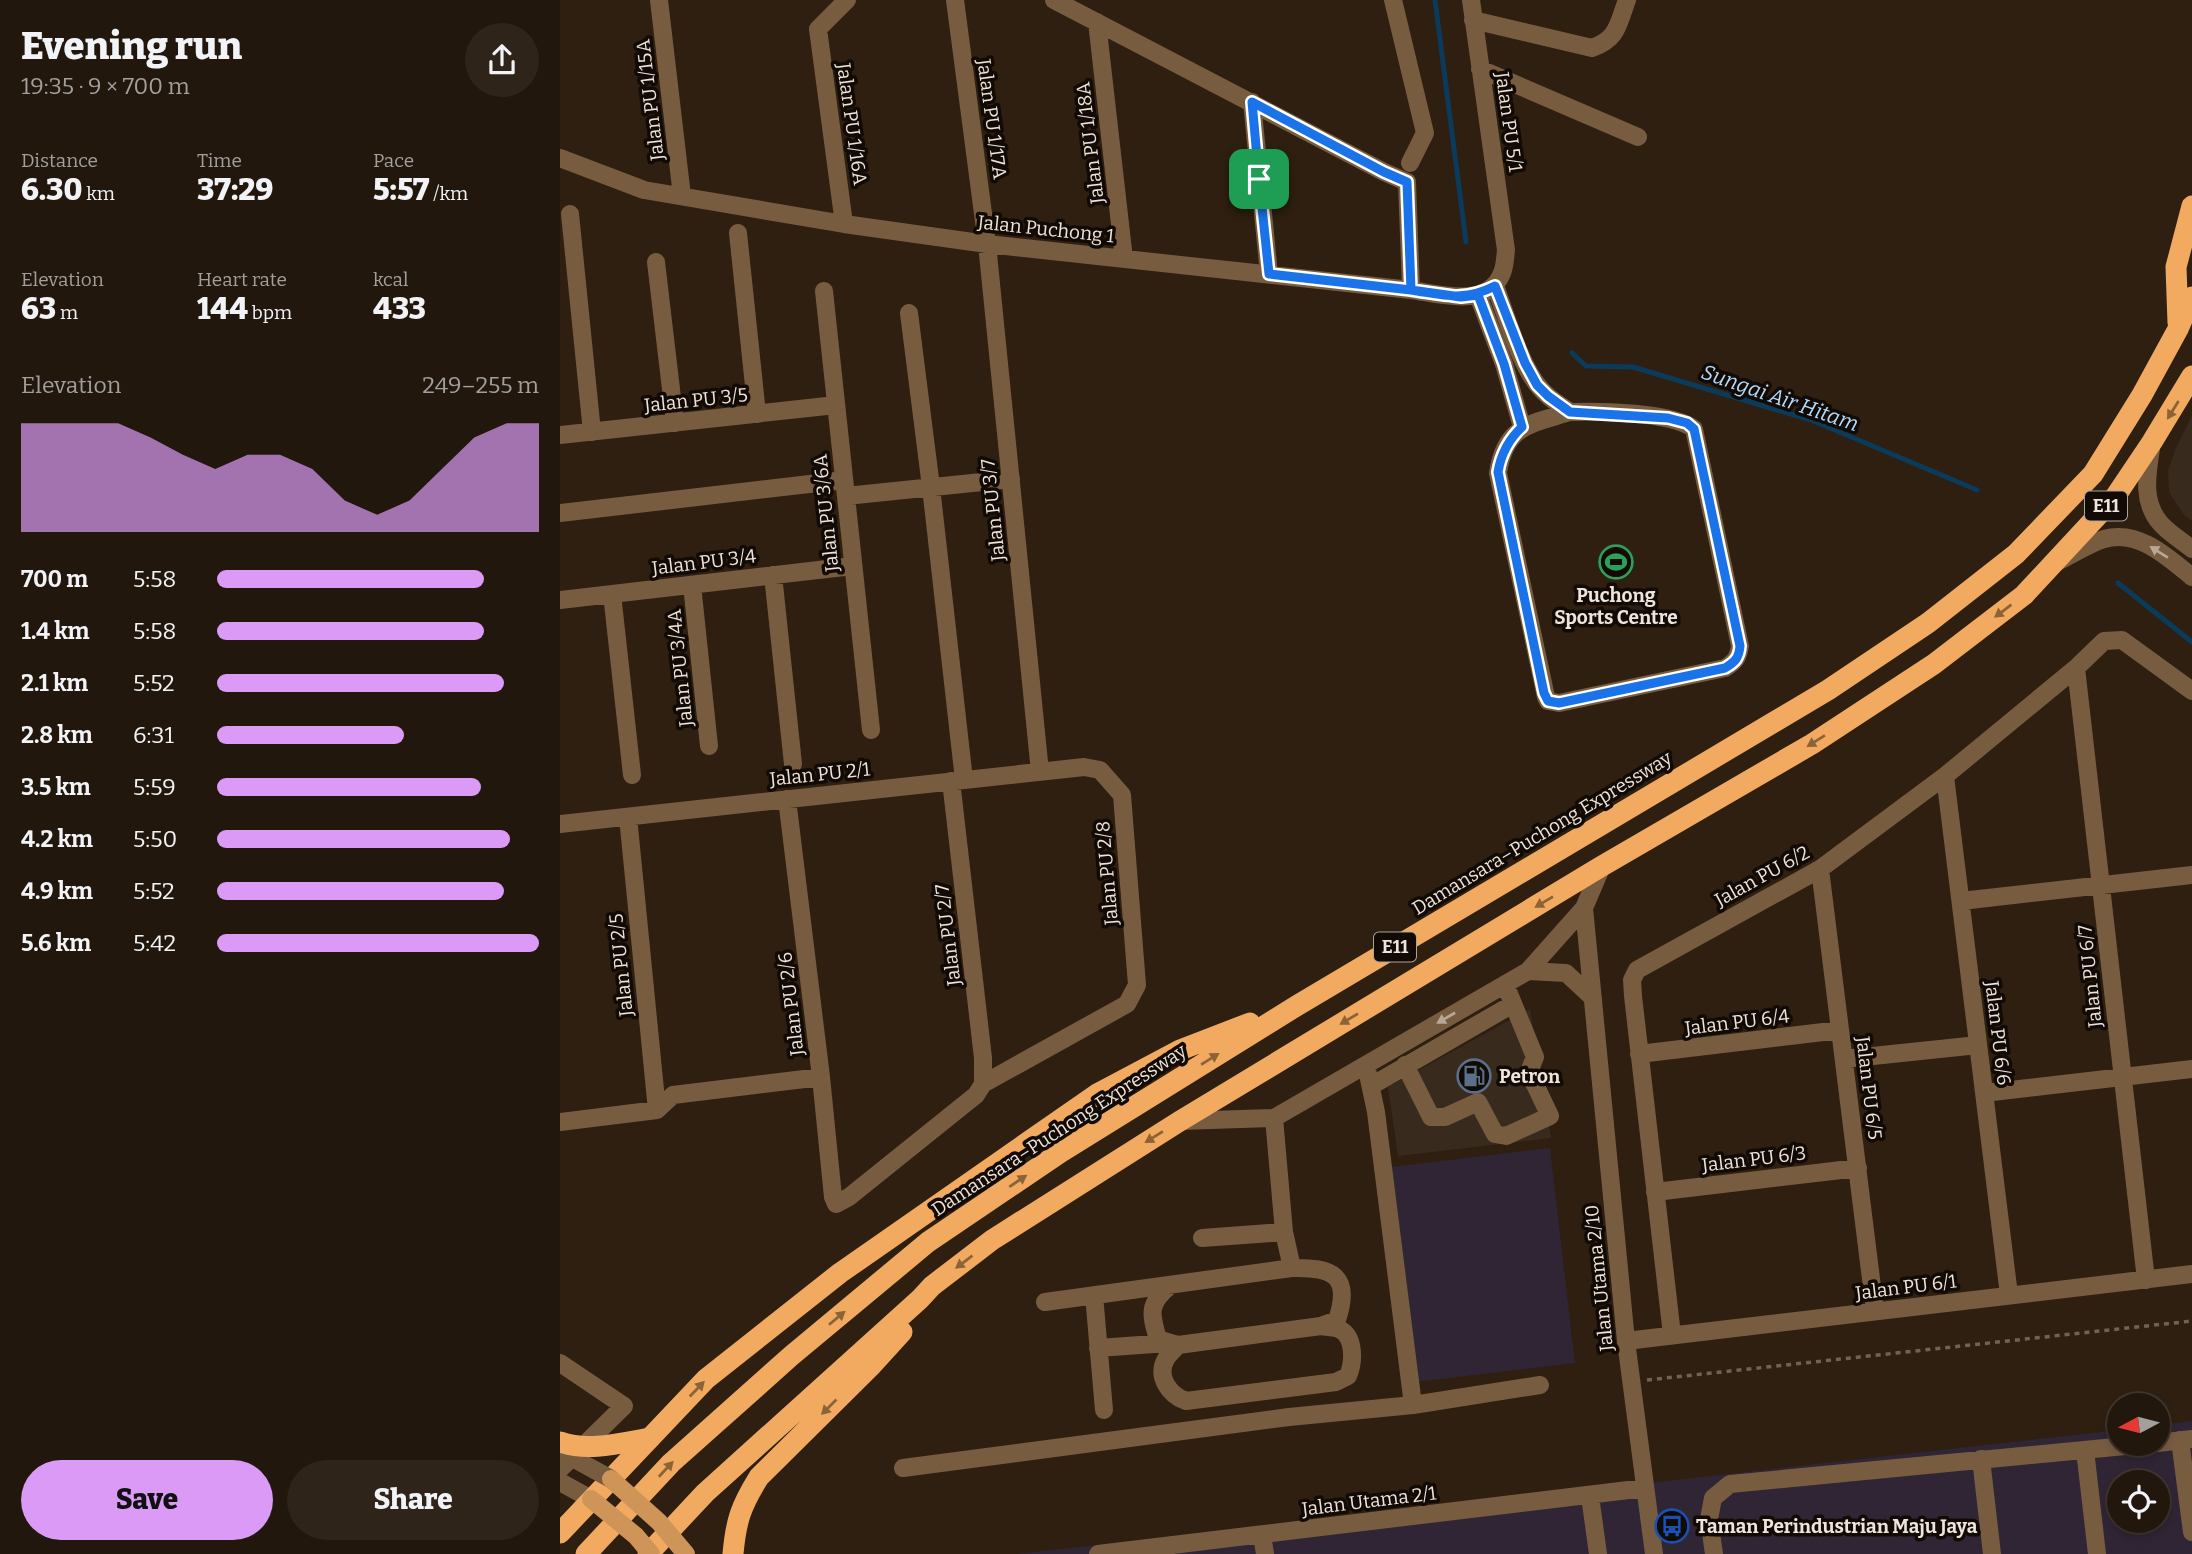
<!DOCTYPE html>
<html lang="en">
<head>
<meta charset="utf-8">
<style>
  body { margin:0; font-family:Bitter,serif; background:#2e241a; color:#f1f3f6; height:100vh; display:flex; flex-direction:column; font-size:26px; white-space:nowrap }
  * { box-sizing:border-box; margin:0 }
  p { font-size:23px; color:#a29f9d }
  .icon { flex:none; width:38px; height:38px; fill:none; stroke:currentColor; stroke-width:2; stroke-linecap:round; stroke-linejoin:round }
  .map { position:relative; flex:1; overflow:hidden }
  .drawer { display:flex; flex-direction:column; background:#22170c; width:560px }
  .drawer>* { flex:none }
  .needle { width:46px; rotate:263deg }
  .tools { position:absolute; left:1547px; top:1393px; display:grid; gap:14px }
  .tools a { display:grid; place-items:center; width:63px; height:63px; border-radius:50%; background:#22170c; box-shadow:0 4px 10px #0003,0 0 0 2px #3f362d; font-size:35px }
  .pin { position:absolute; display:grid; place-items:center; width:60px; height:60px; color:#fff; margin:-30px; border-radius:14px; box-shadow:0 4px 10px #0006 }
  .round { display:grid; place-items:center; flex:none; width:74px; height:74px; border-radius:37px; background:#2e241a }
  .head { display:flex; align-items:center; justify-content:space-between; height:119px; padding:0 21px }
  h1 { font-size:38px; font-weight:800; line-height:52px }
  .metrics { display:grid; grid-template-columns:repeat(3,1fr); gap:10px; height:119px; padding:7px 21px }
  .metrics div { display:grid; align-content:center }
  .metrics b { font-size:30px; font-weight:800 }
  .metrics small { font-size:19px; font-weight:400 }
  .metrics p { font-size:19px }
  .chart { height:196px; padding:14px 21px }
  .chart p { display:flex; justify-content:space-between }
  .chart svg { width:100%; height:126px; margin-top:7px; fill:#da9af6; opacity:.7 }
  .cta { display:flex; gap:14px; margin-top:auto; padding:14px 21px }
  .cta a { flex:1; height:80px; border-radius:42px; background:#da9af6; color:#111; font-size:28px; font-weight:800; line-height:80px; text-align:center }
  .cta a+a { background:#2e241a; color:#f1f3f6 }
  ul { padding:0 21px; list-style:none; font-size:23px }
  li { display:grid; grid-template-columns:112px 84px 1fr; align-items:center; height:52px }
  li i { height:18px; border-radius:9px; background:#da9af6 }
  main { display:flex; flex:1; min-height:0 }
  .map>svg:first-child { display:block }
</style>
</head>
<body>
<main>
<section class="drawer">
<div class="head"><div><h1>Evening run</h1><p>19:35 · 9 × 700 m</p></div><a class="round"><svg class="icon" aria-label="share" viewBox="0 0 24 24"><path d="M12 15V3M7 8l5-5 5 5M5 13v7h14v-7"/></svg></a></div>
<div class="metrics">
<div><p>Distance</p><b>6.30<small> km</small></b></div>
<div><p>Time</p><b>37:29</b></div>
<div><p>Pace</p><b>5:57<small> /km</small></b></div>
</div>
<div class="metrics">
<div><p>Elevation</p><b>63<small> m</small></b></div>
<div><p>Heart rate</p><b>144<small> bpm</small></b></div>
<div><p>kcal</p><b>433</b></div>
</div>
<div class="chart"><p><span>Elevation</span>249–255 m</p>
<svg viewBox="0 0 160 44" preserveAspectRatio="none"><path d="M0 44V6L10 6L20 6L30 6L40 11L50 17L60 22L70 17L80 17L90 22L100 33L110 38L120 33L130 22L140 11L150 6L160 6V44z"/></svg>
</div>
<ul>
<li><b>700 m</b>5:58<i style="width:83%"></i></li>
<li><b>1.4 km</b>5:58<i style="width:83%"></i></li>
<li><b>2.1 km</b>5:52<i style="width:89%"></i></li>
<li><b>2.8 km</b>6:31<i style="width:58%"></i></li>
<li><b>3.5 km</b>5:59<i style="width:82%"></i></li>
<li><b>4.2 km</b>5:50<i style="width:91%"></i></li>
<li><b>4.9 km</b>5:52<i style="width:89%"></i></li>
<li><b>5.6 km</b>5:42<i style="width:100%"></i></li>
</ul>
<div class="cta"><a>Save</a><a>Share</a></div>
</section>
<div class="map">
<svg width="1632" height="1554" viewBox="0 0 1632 1554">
  <rect width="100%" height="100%" fill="#2e1f10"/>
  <path fill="#382b1e" d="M1632,416V521L1624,515L1609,492L1608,471L1615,450Z
    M970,1009L991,1138L838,1156L828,1087Z"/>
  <path fill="#2f2534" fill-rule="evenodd" d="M990,1148L1015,1363L856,1382L831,1167Z
    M1632,1421V1554H457L1559,1430V1444H1598V1425ZM1559,1482H1598V1521H1559Z"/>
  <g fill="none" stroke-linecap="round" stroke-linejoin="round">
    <path stroke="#0a3b5b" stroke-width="5" d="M875,0L906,242
      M1012,353L1026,366L1073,367L1251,420L1417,490
      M1558,583L1632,642"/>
    <path stroke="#706356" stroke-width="3.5" stroke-dasharray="5 5" stroke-linecap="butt" d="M1087,1380L1632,1321"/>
    <path stroke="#785c40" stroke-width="18" d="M99,0L122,196
      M395,0L427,244L480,772
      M494,0L824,172L847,182L851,290
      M833,0L865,133L850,163
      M913,20L1032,48C1058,39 1058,24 1067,0
      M537,22L564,259
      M920,69L1078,137
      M692,102L709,274
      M0,158L84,190L284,224L427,244L851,290C880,294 928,309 942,273C945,266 945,258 946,250L911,0
      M10,214L32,432
      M284,224L258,29L287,0
      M178,233L197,414
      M96,262L115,423
      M935,286C946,314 960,366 980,388C988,398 1000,405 1010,412
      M264,291L311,730
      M918,295L944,364L962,427
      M349,313L371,487L404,780
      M1010,412C1038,411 1113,412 1134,429L1180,646C1178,658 1175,662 1165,668L999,703L988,701L986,697L938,473C945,425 971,424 1010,412Z
      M0,435L276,405
      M1592,442C1588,470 1580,501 1601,524C1609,533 1622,541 1632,549
      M286,496L451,479
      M0,513L284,480
      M1499,561C1513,554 1529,544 1544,539C1578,529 1608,557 1632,577
      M213,575L233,764
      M132,585L149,746
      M52,594L72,775
      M0,600L293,566
      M1516,668L1586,1280
      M1385,776L1449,1295
      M391,781L423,1058V1084
      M68,817L97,1110
      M0,824C175,805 350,786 524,767L540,770L562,795L577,985L567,1004L423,1084L416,1095L289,1197L276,1204L273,1197L261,1077L227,799
      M1042,866L1024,908L1066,1341L1094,1554
      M1260,869L1315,1311
      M1401,901L1632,875
      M968,971L1006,973L1033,998
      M1079,1054L1280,1030
      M1284,1059L1418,1045
      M845,1065L871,1117H885L918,1102L935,1134L946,1136L990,1116L969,1072L975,1057L945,984
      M811,1086L953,1004
      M1424,1093L1632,1069
      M714,1118L724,1232L732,1268
      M620,1121L714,1118L968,971L1024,908
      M0,1122L97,1110L113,1095L261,1077
      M1095,1192L1298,1168
      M642,1238L724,1232
      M534,1295L544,1410
      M485,1302L732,1268C772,1267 792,1275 777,1320L761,1326L618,1345L598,1339C590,1313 588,1303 611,1285
      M1112,1335L1073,996L1072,980L1077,970L1260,869L1385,776L1516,668L1544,641L1562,640L1632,691
      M1066,1341L1632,1274
      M618,1345C614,1350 609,1354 606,1359C596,1376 609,1395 626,1401L776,1382L788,1376C794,1362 795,1336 779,1329C774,1327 767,1327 761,1326
      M538,1348L608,1343
      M0,1363L64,1406L0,1469
      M853,1405L980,1385
      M1620,1440L1632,1532
      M1598,1443L1632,1439
      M1525,1450L1537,1554
      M1421,1459L1432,1554
      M343,1468L729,1417L853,1405L816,1112L806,1065
      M0,1482L31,1499
      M1030,1496L1038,1554
      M702,1535L705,1554
      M538,1554L1085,1488
      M1154,1554L1149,1519L1153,1498L1170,1484L1586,1444"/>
    <path stroke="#f1aa60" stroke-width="21" d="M1618,323L1616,267L1632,206
      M0,1533L146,1379L280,1273L537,1094L620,1050L690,1023
      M26,1554L111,1463L231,1356L368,1242L501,1152L738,1005L1268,690L1368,623L1456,554L1533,474L1582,395L1618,329L1632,297
      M88,1554L145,1493L360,1299L372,1286L432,1240L620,1121L1042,866L1252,744L1374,664L1464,595L1555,497L1592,442L1632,376
      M173,1554C176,1520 181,1506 199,1477L312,1365L342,1332"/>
    <path stroke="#785c40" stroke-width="18" d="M0,1451L51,1479"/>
    <path stroke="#cf9457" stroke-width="18" d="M51,1479L99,1522L126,1554
      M31,1499L76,1536L91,1554"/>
    <path stroke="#f1aa60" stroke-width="21" d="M0,1442C28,1452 61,1443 90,1438"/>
  </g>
  <defs><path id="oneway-solid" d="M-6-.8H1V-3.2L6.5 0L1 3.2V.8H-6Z" transform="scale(1.75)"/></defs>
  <g fill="#8c6237">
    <use href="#oneway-solid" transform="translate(1613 410) rotate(122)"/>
    <use href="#oneway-solid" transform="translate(1443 611) rotate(143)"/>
    <use href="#oneway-solid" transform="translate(1256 741) rotate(148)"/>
    <use href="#oneway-solid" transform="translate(984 902) rotate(149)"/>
    <use href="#oneway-solid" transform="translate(789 1019) rotate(149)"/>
    <use href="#oneway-solid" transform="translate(650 1059) rotate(-32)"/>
    <use href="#oneway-solid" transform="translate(594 1137) rotate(148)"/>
    <use href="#oneway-solid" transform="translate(458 1181) rotate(-34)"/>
    <use href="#oneway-solid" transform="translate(404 1262) rotate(143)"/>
    <use href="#oneway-solid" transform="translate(277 1318) rotate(-40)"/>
    <use href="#oneway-solid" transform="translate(137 1389) rotate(-46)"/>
    <use href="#oneway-solid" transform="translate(269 1407) rotate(135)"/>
    <use href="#oneway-solid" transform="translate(106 1469) rotate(-47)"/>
  </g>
  <g fill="#b9a795">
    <use href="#oneway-solid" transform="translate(1599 552) rotate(-148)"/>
    <use href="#oneway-solid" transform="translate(886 1018) rotate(150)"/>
  </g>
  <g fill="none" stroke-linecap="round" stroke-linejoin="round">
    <defs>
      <path id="route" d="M699,179L709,274L851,290L901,297L918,295L944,364L962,427C948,440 941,454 938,472L984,693L988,701L999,703L1165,668C1175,662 1179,658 1180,646L1134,429L1127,423L1108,418L1010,412L988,396L977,385L965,363L935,286C903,302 885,295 851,290L847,182L824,172L692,102L699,179"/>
    </defs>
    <use href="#route" stroke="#fff" stroke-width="14"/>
    <use href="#route" stroke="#1a73e8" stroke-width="9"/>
  </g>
  <defs>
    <symbol id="stadium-ring" viewBox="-11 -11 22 22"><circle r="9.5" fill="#110a05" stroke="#2e9e5b" stroke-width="1.5"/><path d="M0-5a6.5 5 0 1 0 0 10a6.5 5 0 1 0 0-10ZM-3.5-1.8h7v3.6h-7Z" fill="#2e9e5b"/></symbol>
    <symbol id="fuel-ring" viewBox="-11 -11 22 22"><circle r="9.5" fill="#110a05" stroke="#5c6f8a" stroke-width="1.5"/><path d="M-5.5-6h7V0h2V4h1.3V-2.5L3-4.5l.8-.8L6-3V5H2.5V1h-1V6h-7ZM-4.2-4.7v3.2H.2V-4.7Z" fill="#5c6f8a"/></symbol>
    <symbol id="bus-ring" viewBox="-11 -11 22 22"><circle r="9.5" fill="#110a05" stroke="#1a4fb4" stroke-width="1.5"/><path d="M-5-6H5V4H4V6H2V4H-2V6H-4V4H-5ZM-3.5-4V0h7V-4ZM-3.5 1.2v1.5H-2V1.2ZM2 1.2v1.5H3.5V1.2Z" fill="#1a4fb4"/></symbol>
  </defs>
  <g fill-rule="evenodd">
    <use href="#stadium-ring" x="1037" y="543" width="38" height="38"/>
    <use href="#fuel-ring" x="895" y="1057" width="38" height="38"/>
    <use href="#bus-ring" x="1093" y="1507" width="38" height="38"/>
  </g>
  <g text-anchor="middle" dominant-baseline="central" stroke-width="7" stroke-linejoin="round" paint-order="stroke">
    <g fill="#110a05" stroke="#aca39b" stroke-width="2">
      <rect x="1525" y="491.5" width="42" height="29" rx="5"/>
      <rect x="814" y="932.5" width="42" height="29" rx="5"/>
    </g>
    <g font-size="18" font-weight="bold" fill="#efe4db">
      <text x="1546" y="506">E11</text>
      <text x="835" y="947">E11</text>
    </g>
    <g font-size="19" fill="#efe4db" stroke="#110a05">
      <text transform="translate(90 100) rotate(-97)">Jalan PU 1/15A</text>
      <text transform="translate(432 119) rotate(82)">Jalan PU 1/17A</text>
      <text transform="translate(949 122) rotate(82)">Jalan PU 5/1</text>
      <text transform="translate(292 124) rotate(82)">Jalan PU 1/16A</text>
      <text transform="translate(530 143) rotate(-97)">Jalan PU 1/18A</text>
      <text transform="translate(486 229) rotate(6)">Jalan Puchong 1</text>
      <text transform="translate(136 400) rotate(-6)">Jalan PU 3/5</text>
      <text transform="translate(433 510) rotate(-96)">Jalan PU 3/7</text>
      <text transform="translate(266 513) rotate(-96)">Jalan PU 3/6A</text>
      <text transform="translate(144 562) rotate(-7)">Jalan PU 3/4</text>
      <text transform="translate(120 668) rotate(-96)">Jalan PU 3/4A</text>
      <text transform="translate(260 774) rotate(-6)">Jalan PU 2/1</text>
      <text transform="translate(982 833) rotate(-31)">Damansara–Puchong Expressway</text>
      <text transform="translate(547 873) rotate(-95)">Jalan PU 2/8</text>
      <text transform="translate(1202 876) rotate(-29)">Jalan PU 6/2</text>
      <text transform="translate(388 935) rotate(-97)">Jalan PU 2/7</text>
      <text transform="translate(61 965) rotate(-96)">Jalan PU 2/5</text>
      <text transform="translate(1530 976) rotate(-96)">Jalan PU 6/7</text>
      <text transform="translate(231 1004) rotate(-97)">Jalan PU 2/6</text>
      <text transform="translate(1177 1022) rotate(-7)">Jalan PU 6/4</text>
      <text transform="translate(1438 1033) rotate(83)">Jalan PU 6/6</text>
      <text transform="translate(1309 1088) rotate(83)">Jalan PU 6/5</text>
      <text transform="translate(499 1130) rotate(-33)">Damansara–Puchong Expressway</text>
      <text transform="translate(1194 1159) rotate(-7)">Jalan PU 6/3</text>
      <text transform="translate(1039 1278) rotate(-96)">Jalan Utama 2/10</text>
      <text transform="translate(1346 1287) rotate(-7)">Jalan PU 6/1</text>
      <text transform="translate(809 1501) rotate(-7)">Jalan Utama 2/1</text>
    </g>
    <g font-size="19" font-weight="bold" fill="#efe4db" stroke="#110a05" text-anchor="start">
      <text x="1056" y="595" text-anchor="middle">Puchong<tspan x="1056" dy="22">Sports Centre</tspan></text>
      <text x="939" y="1076">Petron</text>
      <text x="1136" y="1526">Taman Perindustrian Maju Jaya</text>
    </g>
    <g font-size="21" font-style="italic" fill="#b3dbfb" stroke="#110a05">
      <text transform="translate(1220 398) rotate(19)">Sungai Air Hitam</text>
    </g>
  </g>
</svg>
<div class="tools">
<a><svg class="needle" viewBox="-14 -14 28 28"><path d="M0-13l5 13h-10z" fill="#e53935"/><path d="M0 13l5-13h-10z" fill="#a29f9d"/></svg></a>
<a><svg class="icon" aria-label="locate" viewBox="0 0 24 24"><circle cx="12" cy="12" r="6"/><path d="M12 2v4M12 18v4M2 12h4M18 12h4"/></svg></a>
</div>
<div class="pin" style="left:699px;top:179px;background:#1e9e55"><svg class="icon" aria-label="arrive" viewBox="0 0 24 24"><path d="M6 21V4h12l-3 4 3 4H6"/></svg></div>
</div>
</main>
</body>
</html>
